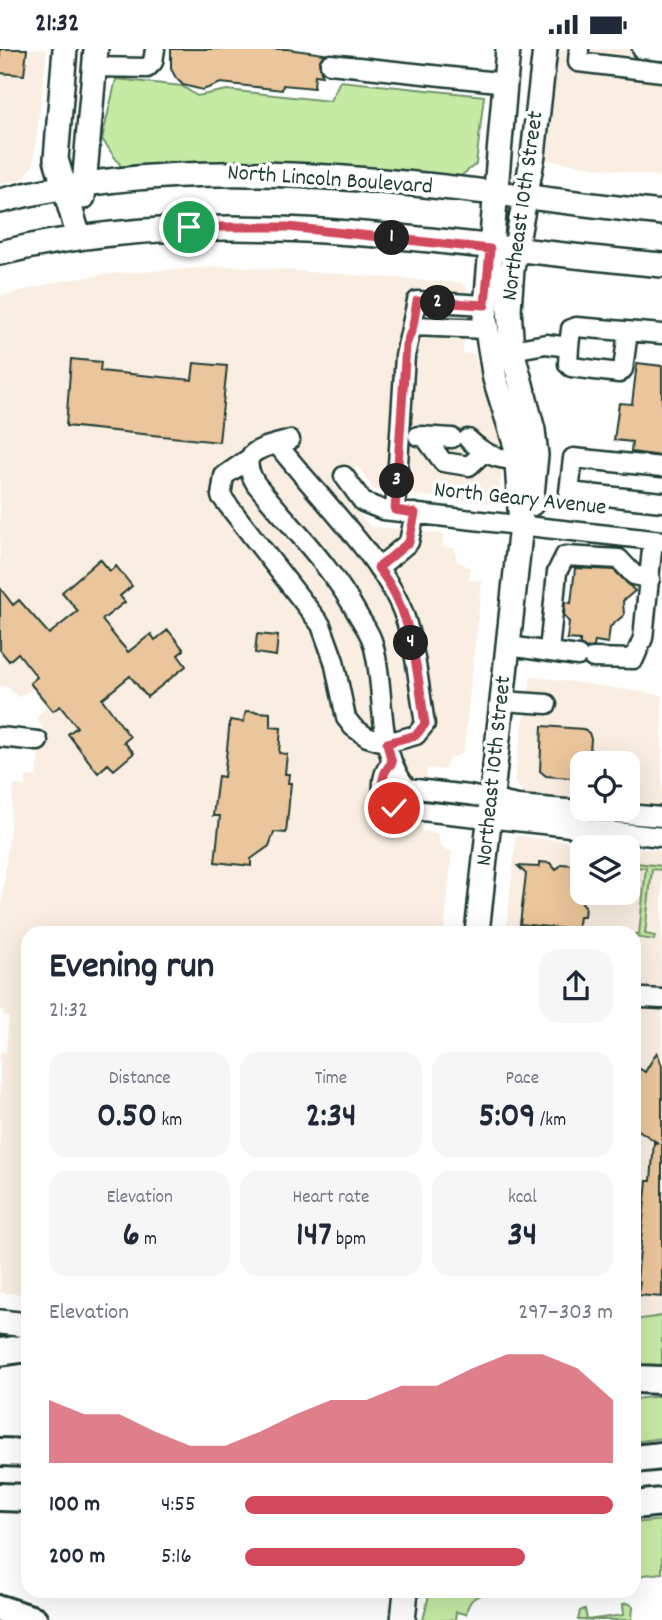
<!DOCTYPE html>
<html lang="en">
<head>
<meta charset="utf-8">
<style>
  body { margin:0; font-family:Dekko,sans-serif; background:#f6f6f7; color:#1f2937; height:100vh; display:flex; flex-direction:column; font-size:26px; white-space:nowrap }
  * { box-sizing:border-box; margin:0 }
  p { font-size:23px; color:#747a83 }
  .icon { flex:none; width:38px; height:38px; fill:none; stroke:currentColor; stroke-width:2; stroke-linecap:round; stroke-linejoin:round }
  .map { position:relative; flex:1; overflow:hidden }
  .sheet { position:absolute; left:21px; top:877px; width:620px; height:672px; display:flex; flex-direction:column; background:#fff; border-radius:21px; box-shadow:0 7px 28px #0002 }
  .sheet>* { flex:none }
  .buttons { position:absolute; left:570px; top:702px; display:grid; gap:14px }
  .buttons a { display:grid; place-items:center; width:70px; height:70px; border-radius:14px; background:#fff; box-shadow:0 7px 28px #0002; font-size:35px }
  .pin { position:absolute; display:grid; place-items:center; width:60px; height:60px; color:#fff; margin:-30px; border:4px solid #fff; border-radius:50%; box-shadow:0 2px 7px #0007 }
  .km { position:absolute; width:35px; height:35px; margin:-18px; border-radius:50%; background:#222; color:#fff; font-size:19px; line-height:35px; text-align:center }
  .round { display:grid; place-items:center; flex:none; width:74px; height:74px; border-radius:21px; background:#f6f6f7 }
  .headline { display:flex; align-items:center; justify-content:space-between; height:119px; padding:0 28px }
  h1 { font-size:38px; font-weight:700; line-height:52px }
  .stats { display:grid; grid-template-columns:repeat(3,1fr); gap:10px; height:119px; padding:7px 28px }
  .stats div { display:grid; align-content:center; border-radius:18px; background:#f6f6f7; text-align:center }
  .stats b { font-size:35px; font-weight:700 }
  .stats small { font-size:19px; font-weight:400 }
  .stats p { font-size:19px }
  .chart { height:196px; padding:14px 28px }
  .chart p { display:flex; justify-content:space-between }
  .chart svg { width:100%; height:126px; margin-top:7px; fill:#d1495b; opacity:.7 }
  ul { padding:0 28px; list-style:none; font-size:23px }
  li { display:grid; grid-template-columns:112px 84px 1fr; align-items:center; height:52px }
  li i { height:18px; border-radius:9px; background:#d1495b }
  .status { display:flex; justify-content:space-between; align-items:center; height:49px; padding:0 35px; background:#fff; direction:ltr }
  .status svg { height:19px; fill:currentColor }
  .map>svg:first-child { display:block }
</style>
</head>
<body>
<div class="status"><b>21:32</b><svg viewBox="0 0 49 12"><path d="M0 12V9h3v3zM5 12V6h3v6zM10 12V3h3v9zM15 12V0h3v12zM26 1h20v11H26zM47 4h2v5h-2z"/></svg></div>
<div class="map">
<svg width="662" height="1571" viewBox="0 0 662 1571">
  <rect width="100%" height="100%" fill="#fff"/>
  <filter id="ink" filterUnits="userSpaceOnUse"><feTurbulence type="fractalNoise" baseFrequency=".0143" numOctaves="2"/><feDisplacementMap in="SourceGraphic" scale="14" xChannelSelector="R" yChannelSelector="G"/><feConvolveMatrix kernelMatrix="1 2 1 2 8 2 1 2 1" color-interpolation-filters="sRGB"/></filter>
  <g filter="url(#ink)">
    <path fill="#f9eee1" d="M0,0H47L33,116L22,131L0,134Z
      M559,0H662V128L547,111Z
      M230,217L462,234L473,248L475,288L464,289L463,304L474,305L503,399L499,455L374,442L358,417L334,436L369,477L443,485L442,498L454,499L457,512L470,519L469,531L482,532L463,705L449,709L444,721L427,719L421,782L437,784L441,798L452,803L444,884H28V1246L0,1243V1003H6L9,968L3,966L4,961H0V874L14,736L25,737L26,727L36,728L42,677L36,670L46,658L33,640L18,648L8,638L0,637V247L61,232L107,225Z
      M531,627L662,646V762L628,758V714H583V754L526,748L514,731Z
      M516,787L627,798H583V844H628V798L662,802V1267L634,1271V884H506Z"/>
    <path fill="#c5eaa4" stroke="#72946c" stroke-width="2" d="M116,30L182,37L197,47L227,41L330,52L340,32L484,47L476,115L462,126L460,132L246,114L123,120L102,90Z
      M636,814L662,817V821L652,820L645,885L655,887L654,891L634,888V885H639L646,819L636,818Z
      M662,1267V1318L634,1317V1271Z
      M662,1347V1389L634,1393V1350Z
      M662,1471V1524L634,1527V1474Z
      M430,1542H508C489,1544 469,1542 466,1565L456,1563L455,1571H423Z
      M628,1554L633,1557L632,1571H578L580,1562L585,1560L587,1571L624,1566L623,1555Z"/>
    <path fill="#ebc59b" stroke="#1f3d34" stroke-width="2" d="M0,0H27L24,26L0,24Z
      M171,0H287L324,5L319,13L322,27L315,26L314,39L283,36L282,41L221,34L203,41L183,36L176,29L171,20Z
      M71,310L101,313L100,322L192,331L194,314L227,317L219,393L66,377Z
      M637,314L662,317V407L631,403L632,393L614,391L619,354L632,355Z
      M100,510L110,522L116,517L132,537L120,547L125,553L102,571L117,590L128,603L151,585L155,591L168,581L184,601L178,606L186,617L147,648L130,627L102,650L130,688L124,693L134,704L114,721L108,715L98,724L68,685L77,678L60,657L53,662L30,634L37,628L18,604L9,612L0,601V539L13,556L19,551L49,585L78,562L62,543Z
      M575,519L614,521L635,542L623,552L624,566L610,578L608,594L595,592L594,598L587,600L580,596V591L567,590L569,573L564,567L565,553L571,554Z
      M257,585L278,587L276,607L255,604Z
      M246,662L270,664V678L281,679L279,704L287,705L285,725H289L288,734H291L286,784L274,783L269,797L251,810V817L215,813L220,767H213L218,727L224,728L230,671L243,673Z
      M542,677L583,680L589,684L591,690L589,714H583V730L546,727L540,722Z
      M539,813L550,814L556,821L562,815L583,817V849L580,851L585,857L584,868H579L577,881L520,875L526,825L518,817L539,818Z
      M657,1003L662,1017V1248L638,1246L640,1233L637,1232L647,1132H651L654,1093L658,1094L634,1078V1016L645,1023Z"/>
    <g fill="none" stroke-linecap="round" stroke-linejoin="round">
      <defs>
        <path id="minor" d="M579,0L578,13L662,23
          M642,0L662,2
          M330,15L507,34
          M95,18L147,19L153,13L155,0
          M413,277L486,280
          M569,298L568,315L571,318L619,324L623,320L628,283
          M512,301L546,295L569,298L571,280L576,278L662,285
          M418,387L452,389
          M424,387L443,413L469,417L483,404
          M468,390C483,404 497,412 518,410
          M290,391C262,400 235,400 256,435C292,479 331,517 358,566C363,575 371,585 373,595C387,643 374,698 407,739L469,746L518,756L662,768
          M247,411L224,427L221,447L321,576L334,612L346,669L353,678L367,688L387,694L416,686L425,675C419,638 416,599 403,563C382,509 314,443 277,395
          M662,418L573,409L569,443L662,453
          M344,427L363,453L383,461L662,492
          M395,461L405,307L417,252L485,256
          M378,519L409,493L415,464
          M509,597L578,607
          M549,602L557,523L565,507L619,510L634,526L650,530
          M593,609L634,610L643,589L653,491
          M502,652L547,655
          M0,688L38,692
          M392,714C380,724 383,739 383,754L394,759L662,788
          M628,740L629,739
          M643,949L662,950"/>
        <path id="major" d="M65,0L56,110L79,189
          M83,148L96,0
          M0,152C218,96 442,140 662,164
          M0,204C219,151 442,196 662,216
          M531,455L536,406L533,381L512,301L509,260L512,220L533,106L545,0
          M477,884L521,476L516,397L495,330L485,269L508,0
          M0,1273L28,1276
          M403,1571L406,1542"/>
        <path id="highway" d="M0,1303L28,1299
          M634,1330L662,1331
          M0,1403L28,1404
          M634,1410L662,1407
          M0,1448L28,1449
          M634,1456L662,1453
          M0,1560L34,1571"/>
      </defs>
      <use href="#minor" stroke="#1f3d34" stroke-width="23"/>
      <use href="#major" stroke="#1f3d34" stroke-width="28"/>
      <use href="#highway" stroke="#1f3d34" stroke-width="32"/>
      <use href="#minor" stroke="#fff" stroke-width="18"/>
      <use href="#major" stroke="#fff" stroke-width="23"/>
      <use href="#highway" stroke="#fff" stroke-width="26"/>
    </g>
  </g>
  <g fill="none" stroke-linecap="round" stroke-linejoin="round" filter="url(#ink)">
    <defs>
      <path id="route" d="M189,178H288L490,200L485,256L417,252L413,277L406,296L395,461L415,464L409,493L378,519C413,561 417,623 425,675L416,686L387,694L392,714C380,724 382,739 383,754L394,759"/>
    </defs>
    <use href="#route" stroke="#fff" stroke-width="14"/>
    <use href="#route" stroke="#d1495b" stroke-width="9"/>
  </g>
  <g text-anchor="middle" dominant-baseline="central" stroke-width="7" stroke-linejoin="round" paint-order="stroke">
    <g font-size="23" fill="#1f3d34" stroke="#fff">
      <text transform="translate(330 132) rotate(4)">North Lincoln Boulevard</text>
      <text transform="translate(524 157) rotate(-82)">Northeast 10th Street</text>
      <text transform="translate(520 451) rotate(6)">North Geary Avenue</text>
      <text transform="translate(495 722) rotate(-84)">Northeast 10th Street</text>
    </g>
  </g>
</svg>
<div class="buttons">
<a><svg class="icon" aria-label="locate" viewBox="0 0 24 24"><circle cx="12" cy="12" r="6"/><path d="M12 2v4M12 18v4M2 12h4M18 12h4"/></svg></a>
<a><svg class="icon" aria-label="layers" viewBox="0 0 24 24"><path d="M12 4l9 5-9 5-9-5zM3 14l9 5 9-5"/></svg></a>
</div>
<div class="pin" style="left:189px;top:178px;background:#1e9e55"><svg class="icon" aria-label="arrive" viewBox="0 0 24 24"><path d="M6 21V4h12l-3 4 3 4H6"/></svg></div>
<div class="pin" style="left:394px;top:759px;background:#d93025"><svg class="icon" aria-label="check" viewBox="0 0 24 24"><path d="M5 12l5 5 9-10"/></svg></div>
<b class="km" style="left:392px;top:189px">1</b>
<b class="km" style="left:438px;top:254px">2</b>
<b class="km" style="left:397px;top:432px">3</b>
<b class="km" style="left:411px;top:594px">4</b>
<section class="sheet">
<div class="headline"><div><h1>Evening run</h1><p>21:32</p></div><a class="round"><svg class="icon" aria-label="share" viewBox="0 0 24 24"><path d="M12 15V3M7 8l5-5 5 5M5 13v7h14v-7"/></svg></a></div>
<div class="stats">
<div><p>Distance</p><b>0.50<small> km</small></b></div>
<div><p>Time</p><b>2:34</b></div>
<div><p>Pace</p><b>5:09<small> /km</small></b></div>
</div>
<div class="stats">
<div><p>Elevation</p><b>6<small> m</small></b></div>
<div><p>Heart rate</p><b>147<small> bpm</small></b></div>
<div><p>kcal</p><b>34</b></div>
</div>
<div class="chart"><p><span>Elevation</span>297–303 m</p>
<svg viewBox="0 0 160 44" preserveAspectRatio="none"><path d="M0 44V22L10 27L20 27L30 33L40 38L50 38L60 33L70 27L80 22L90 22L100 17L110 17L120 11L130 6L140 6L150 11L160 22V44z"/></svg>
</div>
<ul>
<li><b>100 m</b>4:55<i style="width:100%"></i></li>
<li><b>200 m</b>5:16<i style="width:76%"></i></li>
</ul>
</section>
</div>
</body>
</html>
